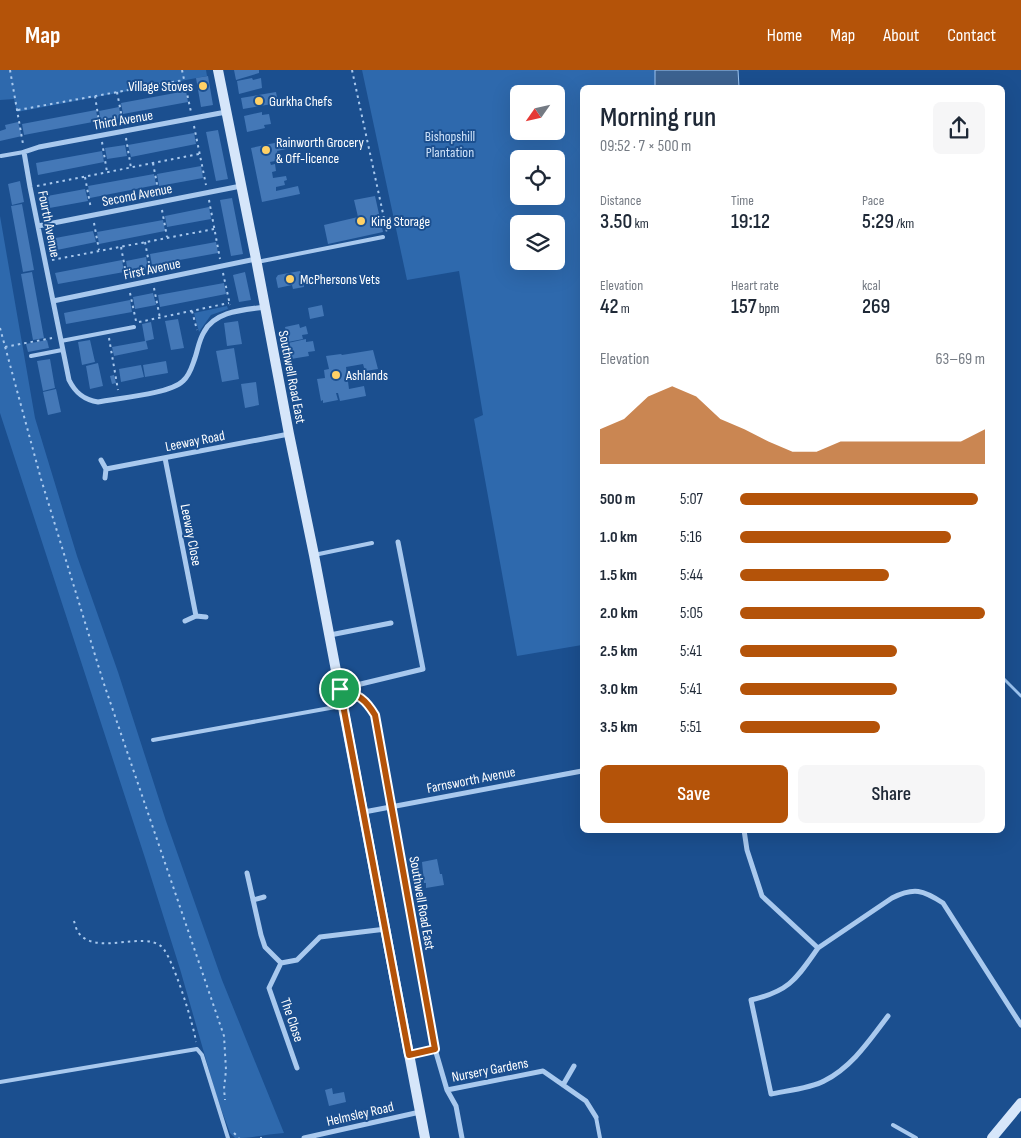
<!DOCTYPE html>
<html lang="en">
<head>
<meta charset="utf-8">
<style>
  body { margin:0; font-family:"Sofia Sans Condensed",sans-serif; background:#f6f6f7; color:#1f2937; height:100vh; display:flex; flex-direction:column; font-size:19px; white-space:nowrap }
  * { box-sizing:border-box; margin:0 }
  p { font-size:16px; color:#747a83 }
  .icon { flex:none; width:28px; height:28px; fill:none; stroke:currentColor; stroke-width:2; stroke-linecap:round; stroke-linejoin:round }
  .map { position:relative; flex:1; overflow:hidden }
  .side { position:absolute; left:580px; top:15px; width:425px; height:748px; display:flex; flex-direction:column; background:#fff; border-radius:8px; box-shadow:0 5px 20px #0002 }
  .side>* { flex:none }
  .needle { width:32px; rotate:236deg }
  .controls { position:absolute; left:510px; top:15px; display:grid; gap:10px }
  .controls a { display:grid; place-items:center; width:55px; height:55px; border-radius:8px; background:#fff; box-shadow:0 5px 20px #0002; font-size:25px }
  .pin { position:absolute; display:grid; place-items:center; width:42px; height:42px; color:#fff; margin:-21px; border:2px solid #fff; border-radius:50%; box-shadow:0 1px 5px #0007 }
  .round { display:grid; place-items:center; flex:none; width:52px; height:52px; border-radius:8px; background:#f6f6f7 }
  .summary { display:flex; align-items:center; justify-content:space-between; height:85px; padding:0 20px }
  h1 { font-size:28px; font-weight:600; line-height:38px }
  .metrics { display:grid; grid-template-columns:repeat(3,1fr); gap:8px; height:85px; padding:5px 20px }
  .metrics div { display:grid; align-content:center }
  .metrics b { font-size:21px; font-weight:600 }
  .metrics small { font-size:14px; font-weight:400 }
  .metrics p { font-size:14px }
  .chart { height:140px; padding:10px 20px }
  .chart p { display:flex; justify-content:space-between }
  .chart svg { width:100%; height:90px; margin-top:5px; fill:#b45309; opacity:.7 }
  .primary-button { display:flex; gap:10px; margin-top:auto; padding:10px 20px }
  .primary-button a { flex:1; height:58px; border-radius:8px; background:#b45309; color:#fff; font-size:20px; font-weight:600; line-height:58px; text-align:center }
  .primary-button a+a { background:#f6f6f7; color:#1f2937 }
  ul { padding:0 20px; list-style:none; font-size:16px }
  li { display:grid; grid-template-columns:80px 60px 1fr; align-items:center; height:38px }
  li i { height:12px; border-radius:6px; background:#b45309 }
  header { display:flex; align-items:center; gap:30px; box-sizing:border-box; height:70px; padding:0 25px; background:#b45309; color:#fff }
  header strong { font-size:24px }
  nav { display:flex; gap:28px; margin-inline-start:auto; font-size:18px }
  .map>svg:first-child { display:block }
</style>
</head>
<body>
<header>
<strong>Map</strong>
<nav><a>Home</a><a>Map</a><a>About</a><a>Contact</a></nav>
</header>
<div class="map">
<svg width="1021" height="1068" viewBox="0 0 1021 1068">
  <rect width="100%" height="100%" fill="#1b4f8f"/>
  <path fill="#2e69ad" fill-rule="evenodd" d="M0,0H206L207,6L17,42L14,29L0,30Z
    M362,0H655V17L582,18V575L517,586L474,349L483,345L459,201L407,210ZM519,24H556V61H519ZM519,89H556V126H519ZM519,154H556V191H519Z
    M0,146L35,348L77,486L118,602L166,751L222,910L284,1063C268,1064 252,1068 235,1068L230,1063L217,1028L180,899L145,788L0,343Z
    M227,236L228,239L211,245L199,262L194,243Z"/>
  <path fill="#3c6290" stroke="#9cc4f0" d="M655,0H738L739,17H655Z"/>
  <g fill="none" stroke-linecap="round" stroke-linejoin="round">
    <path stroke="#9cc4f0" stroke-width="3" d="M1002,607L1021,626"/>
  </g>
  <path fill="#4478b7" d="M234,0H259V3L236,10Z
    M208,6L213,35L201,37L196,8Z
    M252,8L253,10L261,8L262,18L239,24L237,11Z
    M186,21L188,32L123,44L121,33Z
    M276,22L278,33L243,39L241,28Z
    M119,37L121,48L101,52L99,41Z
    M96,40L98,51L24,65L22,54Z
    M262,42V45L269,44L271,54L264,55L265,58L247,62L244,46Z
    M18,52L22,66L0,71V61L6,59L5,55Z
    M218,60L228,109L216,111L206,62Z
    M194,63L196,74L131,87L128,75Z
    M284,71L286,79L277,81L280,90L270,92L271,95L275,94L276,101L272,102L273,108L286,106L287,110L284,111L285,115L276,117V121L298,116L300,124L262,132L251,78Z
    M125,75L127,86L107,89L105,78Z
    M102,81L104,92L38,105L36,93Z
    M201,96L203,108L159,116L157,104Z
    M154,104L156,115L90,128L88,116Z
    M20,111L24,132L12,135L8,114Z
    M85,119L88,131L44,139L42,127Z
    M375,126L383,162L328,174L324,155L358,147L354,130Z
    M232,128L243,184L231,186L220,130Z
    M22,134L34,200L23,202L11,136Z
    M209,137L211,149L167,157L165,146Z
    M163,150L165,161L99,174L97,162Z
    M93,161L96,172L52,181L50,169Z
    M216,172L218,183L152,195L150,184Z
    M146,187L148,199L128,203L126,191Z
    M122,190L124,202L58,214L55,203Z
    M300,201L301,205L303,204L304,217L293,219L292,215L278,218L276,208L278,205Z
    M32,202L44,268L33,270L21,204Z
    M245,202L251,230L239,232L233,205Z
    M224,213L226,224L160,237L158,225Z
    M153,223L156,235L135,239L133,227Z
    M130,230L132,242L66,254L64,243Z
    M322,235L324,246L310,249L308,238Z
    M178,249L184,278L171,280L165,251Z
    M238,251L242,274L227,276L224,253Z
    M151,252L154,269L146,271L148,279L114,286L112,277L145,271L142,254Z
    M299,254L300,258L306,256L308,264L302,265L303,269L288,272L285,257Z
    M306,269V272L313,271L315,281L308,282L309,286L291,289L288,273Z
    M47,270L49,278L28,282L26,274Z
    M90,270L95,292L82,295L78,272Z
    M234,278L239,309L222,312L216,281Z
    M373,280L378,299L365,301L363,294L346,297L349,319L364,316L366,326L340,331L338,323H336L338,330L323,333V330L321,331L317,309L325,308L324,300L329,299L326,286L341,284L342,285Z
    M50,289L55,318L43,321L37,291Z
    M166,291L168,303L145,307L143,295Z
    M98,293L103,316L90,319L86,296Z
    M141,295L144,307L121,312L119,299Z
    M114,305L116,313L112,314L110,306Z
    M256,312L259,335L245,338L241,314Z
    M56,319L61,342L48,345L43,322Z
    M437,789L440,804H442L444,815L426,818V813H424L422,792Z
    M332,1018L333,1024L344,1022L346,1032L329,1036L325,1020Z"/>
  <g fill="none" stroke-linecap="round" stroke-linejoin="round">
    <path stroke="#a9c9ee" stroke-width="2" stroke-dasharray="2.5 4" stroke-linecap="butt" d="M10,0L23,74
      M182,0L191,42
      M352,0L387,162
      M117,22L123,53
      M95,26L100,58
      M18,40L184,10
      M194,56L206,115
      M126,68L131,98
      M102,72L107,102
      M153,93L159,125
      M85,107L91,139
      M37,116L199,84
      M209,130L220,189
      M162,140L167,167
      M94,153L99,180
      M145,172L151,204
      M121,177L127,209
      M52,190L214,159
      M223,203L230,235
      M154,218L160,248
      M130,223L136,251
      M192,241L197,260
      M139,252L229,233
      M0,258L41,409L103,611L224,966L226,1000L224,1019L225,1030
      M109,268L118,320
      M5,277L52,268
      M74,851C75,854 76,859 78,862C95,887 144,860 162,877C173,888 194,956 196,972
      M234,1063L239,1068
      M260,1068H262"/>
    <path stroke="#a9c9ee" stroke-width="4" d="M1,86L24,82
      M257,192L383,167
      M61,271L134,257
      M31,286L62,280
      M314,485L372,473
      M153,670L341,636
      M0,1012L197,979L202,985L228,1068
      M596,1047L600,1068
      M893,1055L916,1068"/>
    <path stroke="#a9c9ee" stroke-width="5" d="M226,42L39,77L24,82L30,117L69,310C75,322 83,330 98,332C118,328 170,324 183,311C190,305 192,296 195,288C198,279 199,270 204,262C215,241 243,240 265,237
      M38,156L241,116
      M53,231L256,189
      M165,388L196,546
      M101,390L106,399L105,408
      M106,399L289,364
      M185,551L196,546L206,547
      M330,565L391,553
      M340,619C359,626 364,627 375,645L435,979L447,1020L456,1036L462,1068
      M340,619L423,599L398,472
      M364,742L582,701
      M744,760L747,780L762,826L818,878L892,828C914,817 923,820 943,833L1021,955
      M247,803L261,865L265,877L281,893L269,918L297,998
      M253,830L264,827
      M818,878C796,909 790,921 751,930L771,1024C785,1021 812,1018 824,1011C852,997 869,971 888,946
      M281,893L297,890L320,867L386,859
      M409,985L435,979
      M563,1015L574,996
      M447,1020L543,1001L586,1031L596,1047
      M304,1068L420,1042"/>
    <path stroke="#d6e6fa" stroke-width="10" d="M218,0L256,189L289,364L314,485L425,1068
      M992,1068L1021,1033"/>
  </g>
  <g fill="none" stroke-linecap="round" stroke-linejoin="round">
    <defs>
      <path id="route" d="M340,619C359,626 364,627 375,645L435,979L409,985Z"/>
    </defs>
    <use href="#route" stroke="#fff" stroke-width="10"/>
    <use href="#route" stroke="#b45309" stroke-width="6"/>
  </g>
  <g fill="#ffd166" stroke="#1b4f8f" stroke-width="2">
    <circle cx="203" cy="16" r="5"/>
    <circle cx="259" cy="31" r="5"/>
    <circle cx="266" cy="80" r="5"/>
    <circle cx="361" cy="151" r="5"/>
    <circle cx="290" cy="209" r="5"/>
    <circle cx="336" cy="305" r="5"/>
  </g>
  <g text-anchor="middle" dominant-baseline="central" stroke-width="4" stroke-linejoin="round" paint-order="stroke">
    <g font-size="14" fill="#fff" stroke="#1b4f8f" text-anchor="start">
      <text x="193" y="16" text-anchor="end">Village Stoves</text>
      <text x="269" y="31">Gurkha Chefs</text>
      <text x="276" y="72">Rainworth Grocery<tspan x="276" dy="16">&amp; Off-licence</tspan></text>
      <text x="371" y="151">King Storage</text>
      <text x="300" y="209">McPhersons Vets</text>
      <text x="346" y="305">Ashlands</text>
    </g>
    <g font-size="14" fill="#fff" stroke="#1b4f8f">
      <text transform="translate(123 50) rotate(-10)">Third Avenue</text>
      <text transform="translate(137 125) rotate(-11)">Second Avenue</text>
      <text transform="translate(49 154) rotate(79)">Fourth Avenue</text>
      <text transform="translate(152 199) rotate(-12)">First Avenue</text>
      <text transform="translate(292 307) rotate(79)">Southwell Road East</text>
      <text transform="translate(195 371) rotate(-11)">Leeway Road</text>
      <text transform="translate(191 465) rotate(79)">Leeway Close</text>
      <text transform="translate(471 710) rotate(-11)">Farnsworth Avenue</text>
      <text transform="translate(422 833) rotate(80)">Southwell Road East</text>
      <text transform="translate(292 950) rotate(71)">The Close</text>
      <text transform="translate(490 1000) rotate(-11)">Nursery Gardens</text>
      <text transform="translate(360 1044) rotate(-13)">Helmsley Road</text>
    </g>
    <g font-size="14" fill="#cfe3fa" stroke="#1b4f8f">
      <text x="450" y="66">Bishopshill<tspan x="450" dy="16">Plantation</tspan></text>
    </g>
  </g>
</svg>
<div class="controls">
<a><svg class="needle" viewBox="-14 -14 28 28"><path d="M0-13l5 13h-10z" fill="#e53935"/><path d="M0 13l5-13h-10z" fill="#747a83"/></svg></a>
<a><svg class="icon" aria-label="locate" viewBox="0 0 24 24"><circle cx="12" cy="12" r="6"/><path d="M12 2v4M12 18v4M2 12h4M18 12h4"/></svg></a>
<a><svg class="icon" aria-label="layers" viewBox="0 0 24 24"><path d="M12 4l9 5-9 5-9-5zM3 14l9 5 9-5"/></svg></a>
</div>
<div class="pin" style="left:340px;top:619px;background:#1e9e55"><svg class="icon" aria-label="arrive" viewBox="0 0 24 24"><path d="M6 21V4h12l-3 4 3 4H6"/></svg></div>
<section class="side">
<div class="summary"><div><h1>Morning run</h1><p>09:52 · 7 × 500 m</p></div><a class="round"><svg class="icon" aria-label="share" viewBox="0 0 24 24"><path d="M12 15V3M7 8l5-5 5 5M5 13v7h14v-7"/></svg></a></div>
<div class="metrics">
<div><p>Distance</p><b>3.50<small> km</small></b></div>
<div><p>Time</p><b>19:12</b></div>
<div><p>Pace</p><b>5:29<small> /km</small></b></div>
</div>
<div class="metrics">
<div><p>Elevation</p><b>42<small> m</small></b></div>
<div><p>Heart rate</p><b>157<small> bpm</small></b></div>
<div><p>kcal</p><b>269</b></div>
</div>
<div class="chart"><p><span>Elevation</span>63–69 m</p>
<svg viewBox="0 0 160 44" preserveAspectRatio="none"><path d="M0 44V27L10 22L20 11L30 6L40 11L50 22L60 27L70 33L80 38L90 38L100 33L110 33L120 33L130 33L140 33L150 33L160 27V44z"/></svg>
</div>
<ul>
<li><b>500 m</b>5:07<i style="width:97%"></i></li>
<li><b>1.0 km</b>5:16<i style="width:86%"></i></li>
<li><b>1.5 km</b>5:44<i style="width:61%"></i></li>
<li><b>2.0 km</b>5:05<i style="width:100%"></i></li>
<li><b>2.5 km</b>5:41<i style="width:64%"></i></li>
<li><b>3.0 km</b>5:41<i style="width:64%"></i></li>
<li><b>3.5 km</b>5:51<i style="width:57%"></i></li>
</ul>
<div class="primary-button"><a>Save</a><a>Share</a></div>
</section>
</div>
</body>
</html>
